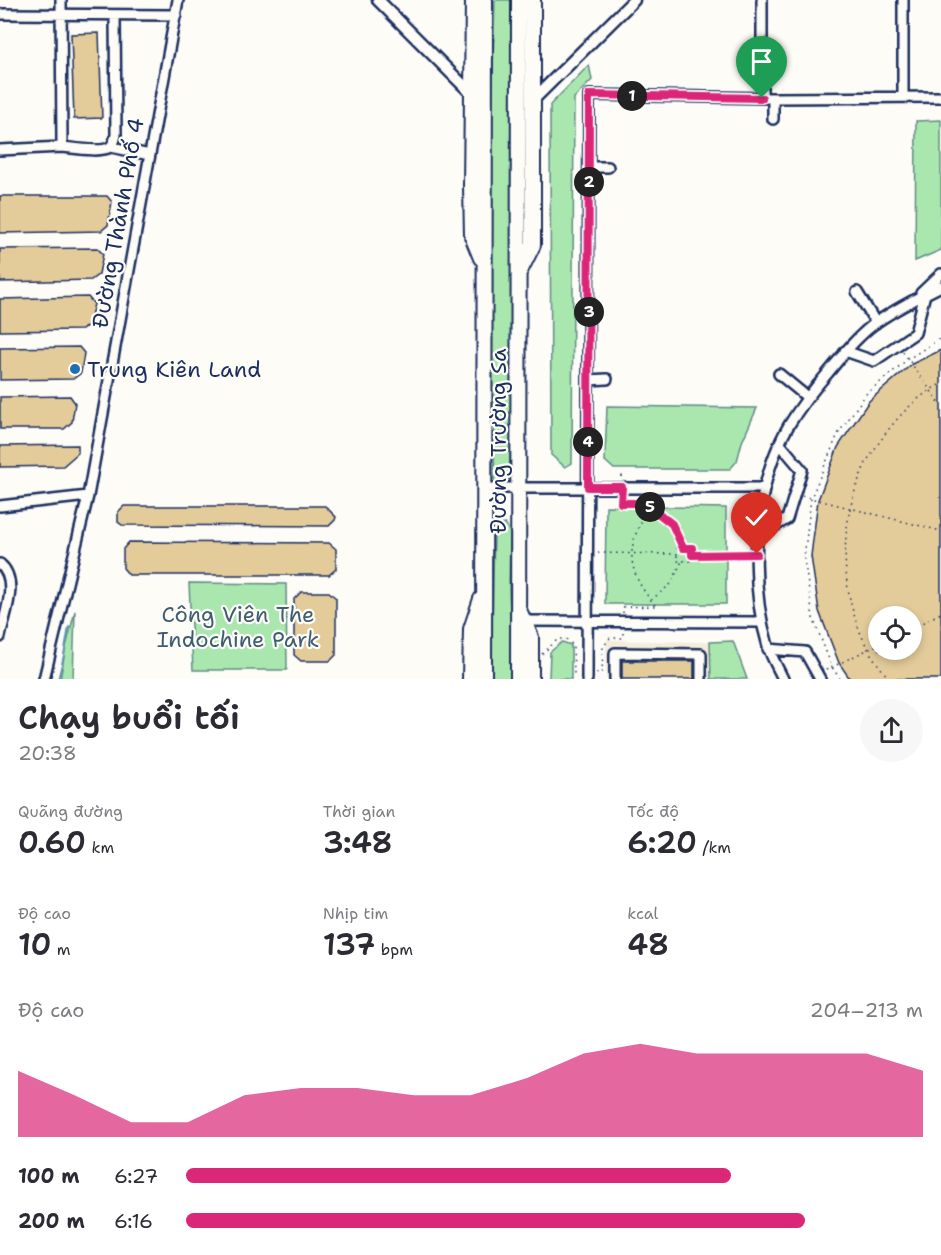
<!DOCTYPE html>
<html lang="vi">
<head>
<meta charset="utf-8">
<style>
  body { margin:0; font-family:"Shantell Sans",sans-serif; background:#f7f7f7; color:#2b2b33; height:100vh; display:flex; flex-direction:column; font-size:22px; white-space:nowrap }
  * { box-sizing:border-box; margin:0 }
  p { font-size:20px; color:#7c7c81 }
  .icon { flex:none; width:33px; height:33px; fill:none; stroke:currentColor; stroke-width:2; stroke-linecap:round; stroke-linejoin:round }
  .map { position:relative; height:679px; overflow:hidden }
  .sheet { display:flex; flex-direction:column; background:#fff; flex:1 }
  .sheet>* { flex:none }
  .buttons { position:absolute; left:868px; top:606px; display:grid; gap:12px }
  .buttons a { display:grid; place-items:center; width:54px; height:54px; border-radius:50%; background:#fff; box-shadow:0 3px 9px #0003; font-size:30px }
  .pin { position:absolute; display:grid; place-items:center; width:51px; height:51px; color:#fff; margin:-62px -26px; border-radius:50% 50% 50% 0; rotate:-45deg; box-shadow:0 0 6px #0007 }
  .pin .icon { rotate:45deg }
  .km { position:absolute; width:30px; height:30px; margin:-15px; border-radius:50%; background:#222; color:#fff; font-size:16px; line-height:30px; text-align:center }
  .round { display:grid; place-items:center; flex:none; width:63px; height:63px; border-radius:32px; background:#f7f7f7 }
  .head { display:flex; align-items:center; justify-content:space-between; height:102px; padding:0 18px }
  h1 { font-size:33px; font-weight:600; line-height:45px }
  .figures { display:grid; grid-template-columns:repeat(3,1fr); gap:9px; height:102px; padding:6px 18px }
  .figures div { display:grid; align-content:center }
  .figures b { font-size:30px; font-weight:600 }
  .figures small { font-size:16px; font-weight:400 }
  .figures p { font-size:16px }
  .chart { height:168px; padding:12px 18px }
  .chart p { display:flex; justify-content:space-between }
  .chart svg { width:100%; height:108px; margin-top:6px; fill:#db2777; opacity:.7 }
  ul { padding:0 18px; list-style:none; font-size:20px }
  li { display:grid; grid-template-columns:96px 72px 1fr; align-items:center; height:45px }
  li i { height:15px; border-radius:8px; background:#db2777 }
  .map>svg:first-child { display:block }
</style>
</head>
<body>
<div class="map">
<svg width="941" height="679" viewBox="0 0 941 679">
  <rect width="100%" height="100%" fill="#fdfcf7"/>
  <filter id="ink" filterUnits="userSpaceOnUse"><feTurbulence type="fractalNoise" baseFrequency=".0167" numOctaves="2"/><feDisplacementMap in="SourceGraphic" scale="12" xChannelSelector="R" yChannelSelector="G"/><feConvolveMatrix kernelMatrix="1 2 1 2 8 2 1 2 1" color-interpolation-filters="sRGB"/></filter>
  <g filter="url(#ink)">
    <path fill="#f5eddb" d="M606,640L710,642L711,679H606Z"/>
    <path fill="#a9e7ae" stroke="#628b86" stroke-width="1.5" d="M495,0H512L514,369L509,479L505,486L497,484L494,479L495,415L492,395L491,142Z
      M589,65L592,80L574,98L572,463L565,467L551,455L550,105Z
      M941,120V250L915,261L916,121Z
      M607,406L757,408L742,442L737,461L730,469H614L605,461Z
      M606,506L726,508V604H605Z
      M505,524L510,532L509,590L513,679H491L494,531L498,525Z
      M189,583L286,584L287,670H193Z
      M75,611L73,679H58Z
      M733,641L747,679H711L710,642Z
      M562,642L571,645V679H549L550,652Z"/>
    <g fill="none" stroke-linecap="round" stroke-linejoin="round">
      <path stroke="#5e93b3" stroke-width="2" d="M60,679L69,627"/>
    </g>
    <path fill="#e3cb9a" stroke="#1b2f5e" stroke-width="1.5" fill-rule="evenodd" d="M99,33L102,118L74,119L71,34Z
      M0,196H107L112,202L108,225L101,231L0,233Z
      M97,248L103,254L99,274L91,280L0,282V249Z
      M88,297L94,304L91,316L90,323L82,330L0,331V299Z
      M79,347L84,353L81,373L73,379L0,380V348Z
      M941,350V679H850L839,663L819,611L811,556L818,500L838,447L869,401L912,364ZM879,616H912V650H879Z
      M70,396L75,403L73,415L72,422L64,429H0V397Z
      M78,445V453L63,466L0,467V446Z
      M124,506H325L336,517L335,520L329,526L122,525L118,522V512Z
      M129,542L329,543L336,549V569L329,575H129L123,568V549Z
      M301,592H329L336,598V655L330,661H301L294,655V599Z
      M622,661H694V679H622Z"/>
    <g fill="none" stroke-linecap="round" stroke-linejoin="round">
      <defs>
        <path id="minor" d="M0,14L176,15
          M903,97V0
          M762,98V0
          M773,98V119
          M62,147C73,148 102,153 110,147C114,144 115,140 116,135L115,15
          M111,147L150,155
          M0,150L62,147L61,0
          M589,167H608
          M857,292L876,323
          M921,293L941,274
          M845,351L874,361L915,333L925,294
          M779,374L807,397
          M588,380L607,379
          M484,488H763
          M0,506L88,496
          M758,536L787,519L802,470L780,444
          M0,564C20,581 4,615 0,637
          M525,621L761,622
          M768,649L805,652L820,679
          M44,679L88,496L178,0
          M587,679L589,95L773,98L941,97
          M615,679V653L701,654V679
          M783,679C778,668 771,657 768,646C748,579 753,486 789,425C800,407 813,390 827,374C842,356 858,335 877,322C897,308 919,297 941,286"/>
        <path id="major" d="M378,0L472,94
          M533,100L634,0"/>
        <path id="highway" d="M473,0L471,186L472,236L481,258
          M520,271L533,245V0
          M520,612L531,637V679
          M470,679L471,629L481,599
          M484,679L485,0
          M518,679L519,0"/>
      </defs>
      <use href="#minor" stroke="#1b2f5e" stroke-width="14"/>
      <use href="#major" stroke="#1b2f5e" stroke-width="15"/>
      <use href="#highway" stroke="#1b2f5e" stroke-width="18"/>
      <path stroke="#1b2f5e" stroke-width="1.5" stroke-dasharray="1.5 4.5" stroke-linecap="butt" d="M903,352L941,405
        M622,477V472
        M802,496L941,531
        M621,497V503H653C626,542 623,568 655,605
        M650,508L672,524L682,547
        M598,553L677,554V548H692V554H748
        M683,561H692V554
        M651,600L671,584L682,561H677V554
        M623,613V607L655,606
        M912,628L941,613
        M542,654L558,639H566L573,645L574,673H577
        M826,670L879,644
        M596,673H602L603,647L610,638H623V630
        M840,679L832,667L813,618L804,558L811,498L838,434L866,394L908,359L941,338
        M889,679C882,669 874,660 868,649C838,592 838,521 866,463C870,455 876,447 881,440C896,418 917,396 941,384"/>
      <use href="#minor" stroke="#fdfcf7" stroke-width="9"/>
      <use href="#major" stroke="#fdfcf7" stroke-width="10"/>
      <use href="#highway" stroke="#fdfcf7" stroke-width="14"/>
    </g>
  </g>
  <g fill="none" stroke-linecap="round" stroke-linejoin="round" filter="url(#ink)">
    <defs>
      <path id="route" d="M757,554L692,555V548H683L672,524L650,507L653,503H621L622,487H588L589,95L762,98"/>
    </defs>
    <use href="#route" stroke="#fff" stroke-width="12"/>
    <use href="#route" stroke="#db2777" stroke-width="8"/>
  </g>
  <circle fill="#1f6fb2" stroke="#fdfcf7" stroke-width="2" cx="75" cy="369" r="6"/>
  <g text-anchor="middle" dominant-baseline="central" stroke-width="4.5" stroke-linejoin="round" paint-order="stroke">
    <g font-size="22" fill="#1b2f5e" stroke="#fdfcf7">
      <text transform="translate(118 223) rotate(-80)">Đường Thành Phố 4</text>
      <text transform="translate(498 441) rotate(-90)">Đường Trường Sa</text>
    </g>
    <g font-size="22" fill="#1b2f5e" stroke="#fdfcf7" text-anchor="start">
      <text x="87" y="369">Trung Kiên Land</text>
    </g>
    <g font-size="22" fill="#3e5d72" stroke="#fdfcf7">
      <text x="238" y="614">Công Viên The<tspan x="238" dy="25">Indochine Park</tspan></text>
    </g>
  </g>
</svg>
<div class="buttons">
<a><svg class="icon" aria-label="locate" viewBox="0 0 24 24"><circle cx="12" cy="12" r="6"/><path d="M12 2v4M12 18v4M2 12h4M18 12h4"/></svg></a>
</div>
<div class="pin" style="left:762px;top:98px;background:#1e9e55"><svg class="icon" aria-label="arrive" viewBox="0 0 24 24"><path d="M6 21V4h12l-3 4 3 4H6"/></svg></div>
<div class="pin" style="left:757px;top:554px;background:#d93025"><svg class="icon" aria-label="check" viewBox="0 0 24 24"><path d="M5 12l5 5 9-10"/></svg></div>
<b class="km" style="left:632px;top:96px">1</b>
<b class="km" style="left:589px;top:182px">2</b>
<b class="km" style="left:589px;top:312px">3</b>
<b class="km" style="left:588px;top:442px">4</b>
<b class="km" style="left:650px;top:507px">5</b>
</div>
<section class="sheet">
<div class="head"><div><h1>Chạy buổi tối</h1><p>20:38</p></div><a class="round"><svg class="icon" aria-label="share" viewBox="0 0 24 24"><path d="M12 15V3M7 8l5-5 5 5M5 13v7h14v-7"/></svg></a></div>
<div class="figures">
<div><p>Quãng đường</p><b>0.60<small> km</small></b></div>
<div><p>Thời gian</p><b>3:48</b></div>
<div><p>Tốc độ</p><b>6:20<small> /km</small></b></div>
</div>
<div class="figures">
<div><p>Độ cao</p><b>10<small> m</small></b></div>
<div><p>Nhịp tim</p><b>137<small> bpm</small></b></div>
<div><p>kcal</p><b>48</b></div>
</div>
<div class="chart"><p><span>Độ cao</span>204–213 m</p>
<svg viewBox="0 0 160 44" preserveAspectRatio="none"><path d="M0 44V17L10 27L20 38L30 38L40 27L50 24L60 24L70 27L80 27L90 20L100 10L110 6L120 10L130 10L140 10L150 10L160 17V44z"/></svg>
</div>
<ul>
<li><b>100 m</b>6:27<i style="width:74%"></i></li>
<li><b>200 m</b>6:16<i style="width:84%"></i></li>
</ul>
</section>
</body>
</html>
